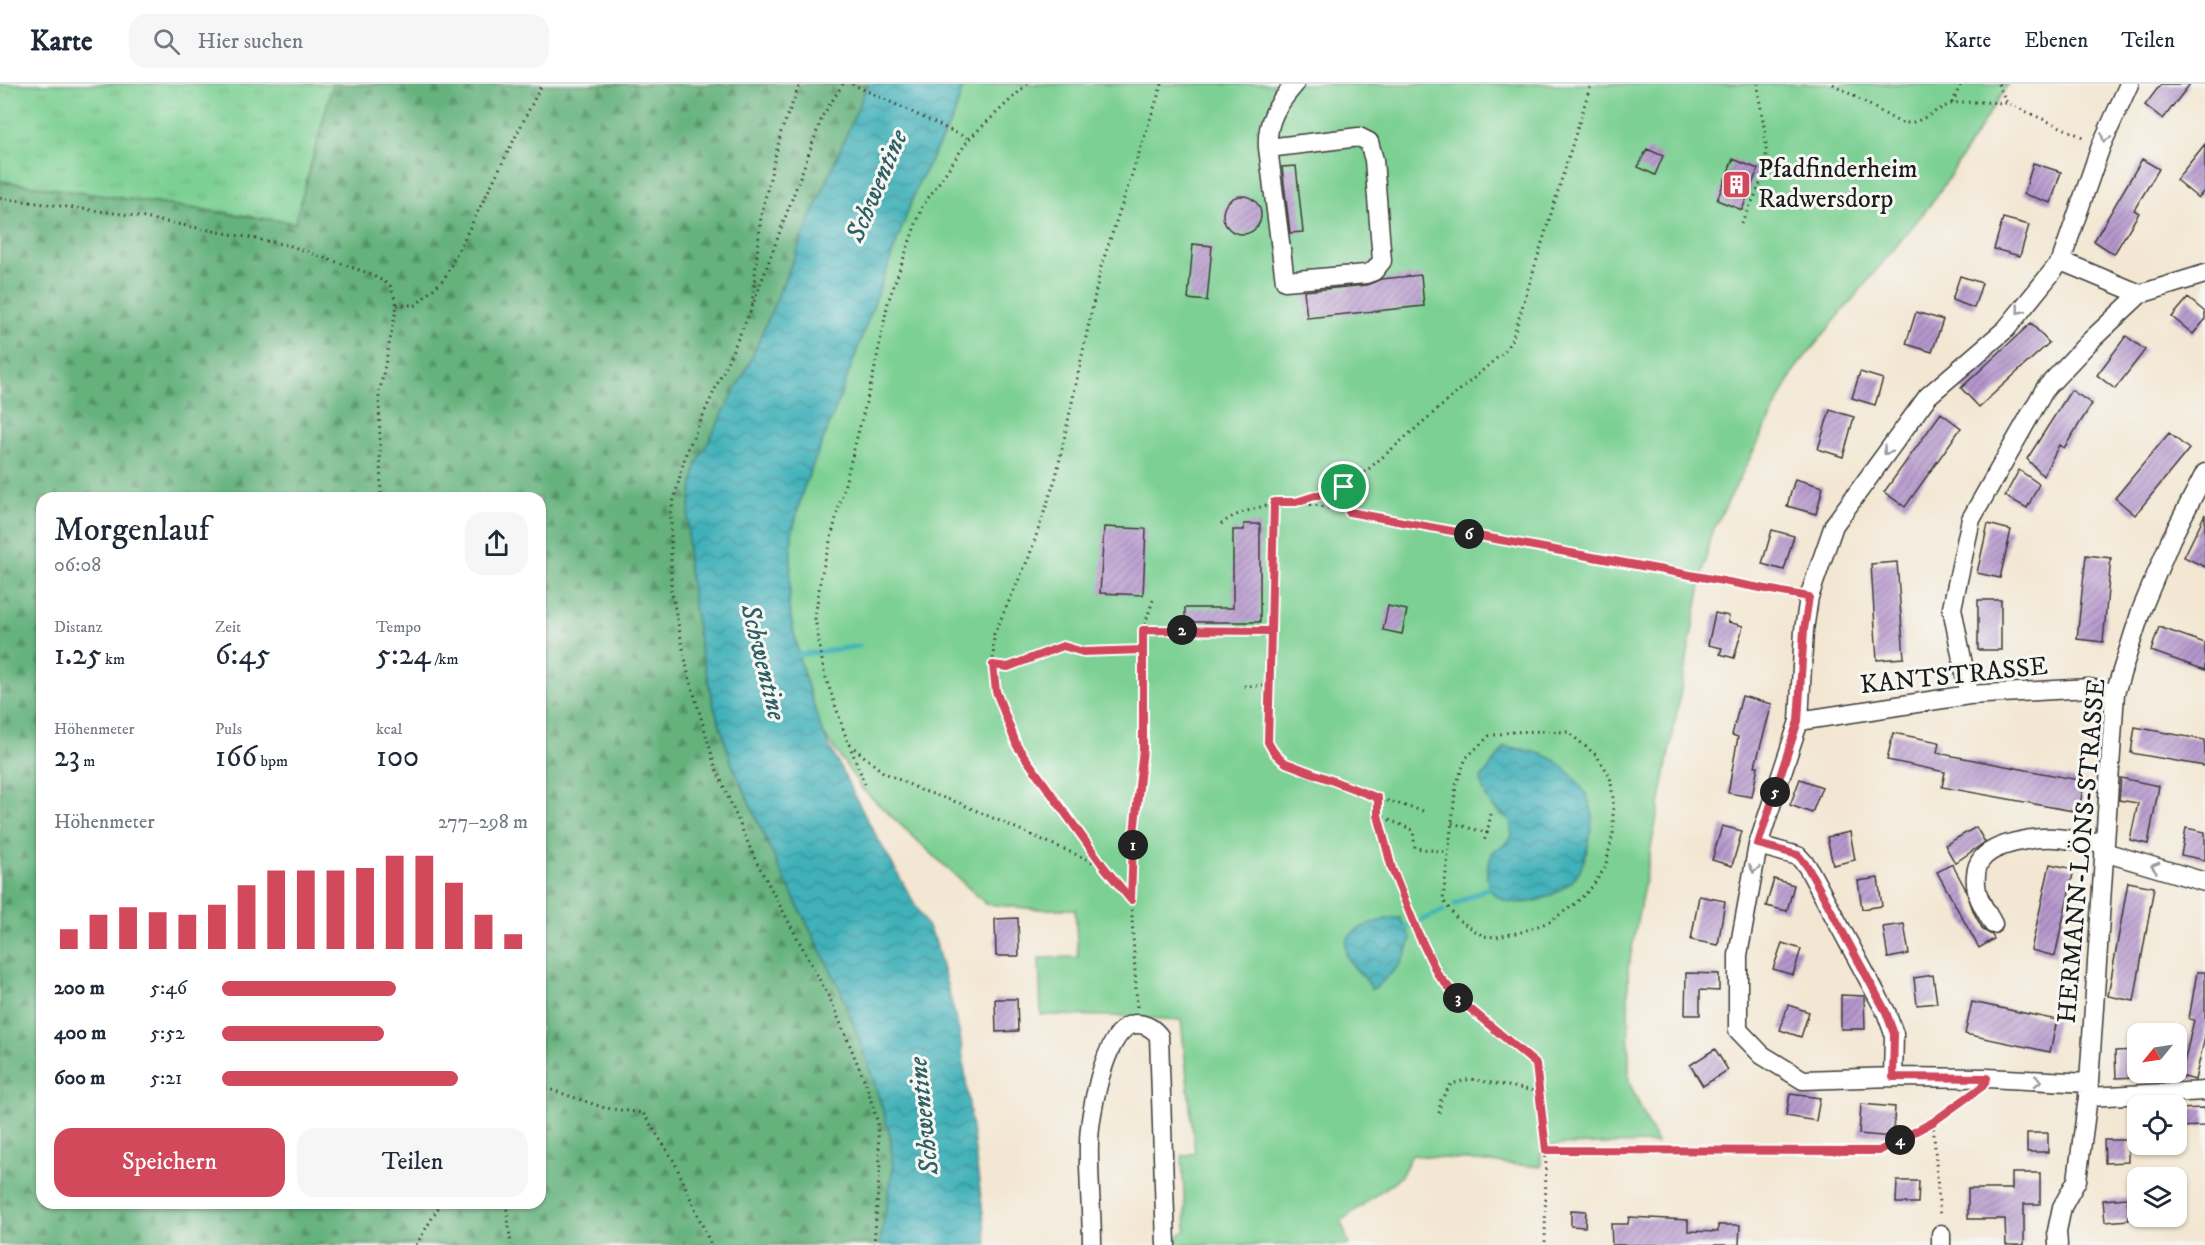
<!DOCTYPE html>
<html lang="de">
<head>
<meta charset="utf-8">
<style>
  body { margin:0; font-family:"IM FELL DW Pica",serif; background:#f6f6f7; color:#1f2937; height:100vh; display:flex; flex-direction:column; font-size:22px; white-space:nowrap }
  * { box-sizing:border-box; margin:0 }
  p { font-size:20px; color:#747a83 }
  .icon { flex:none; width:33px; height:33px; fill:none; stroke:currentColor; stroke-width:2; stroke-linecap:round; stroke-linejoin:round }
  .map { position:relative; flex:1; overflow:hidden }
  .sheet { position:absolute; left:36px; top:408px; width:510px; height:717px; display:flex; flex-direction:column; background:#fff; border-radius:18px; box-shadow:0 2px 4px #0004 }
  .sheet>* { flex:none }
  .needle { width:39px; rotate:240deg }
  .controls { position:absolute; left:2127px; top:939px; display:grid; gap:12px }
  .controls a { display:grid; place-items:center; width:60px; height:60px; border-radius:12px; background:#fff; box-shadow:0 2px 4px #0004; font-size:30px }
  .pin { position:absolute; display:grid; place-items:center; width:51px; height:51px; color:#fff; margin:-26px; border:3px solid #fff; border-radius:50%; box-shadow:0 2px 6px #0007 }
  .km { position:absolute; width:30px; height:30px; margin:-15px; border-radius:50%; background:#222; color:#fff; font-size:16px; line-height:30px; text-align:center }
  .round { display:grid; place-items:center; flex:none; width:63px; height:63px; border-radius:18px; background:#f6f6f7 }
  .head { display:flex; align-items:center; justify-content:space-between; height:102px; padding:0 18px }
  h1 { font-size:33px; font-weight:600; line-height:45px }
  .figures { display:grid; grid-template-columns:repeat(3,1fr); gap:9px; height:102px; padding:6px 18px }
  .figures div { display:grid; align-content:center }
  .figures b { font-size:30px; font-weight:600 }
  .figures small { font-size:16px; font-weight:400 }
  .figures p { font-size:16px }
  .chart { height:168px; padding:12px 18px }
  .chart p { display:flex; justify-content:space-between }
  .chart svg { width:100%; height:108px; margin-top:6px; stroke:#d1495b; stroke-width:6 }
  .cta { display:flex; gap:12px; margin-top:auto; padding:12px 18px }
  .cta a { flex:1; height:69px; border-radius:18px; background:#d1495b; color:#fff; font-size:24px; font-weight:600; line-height:69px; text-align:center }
  .cta a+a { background:#f6f6f7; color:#1f2937 }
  ul { padding:0 18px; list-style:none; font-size:20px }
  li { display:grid; grid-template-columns:96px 72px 1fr; align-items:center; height:45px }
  li i { height:15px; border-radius:8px; background:#d1495b }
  header { display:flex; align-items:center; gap:36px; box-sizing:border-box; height:84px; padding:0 30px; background:#fff; border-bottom:2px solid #e0e1e3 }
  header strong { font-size:28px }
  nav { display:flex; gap:33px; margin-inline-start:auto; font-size:21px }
  .search { width:420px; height:54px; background:#f6f6f7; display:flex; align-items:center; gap:15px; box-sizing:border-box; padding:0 21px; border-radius:18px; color:#747a83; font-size:22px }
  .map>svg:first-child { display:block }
</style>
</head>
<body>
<header>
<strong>Karte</strong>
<div class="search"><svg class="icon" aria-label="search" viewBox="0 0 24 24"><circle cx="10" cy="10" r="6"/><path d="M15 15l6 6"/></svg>Hier suchen</div>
<nav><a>Karte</a><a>Ebenen</a><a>Teilen</a></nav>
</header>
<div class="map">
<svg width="2205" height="1161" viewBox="0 0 2205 1161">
  <defs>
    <pattern id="grass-tufts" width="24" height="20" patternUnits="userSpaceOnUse" patternTransform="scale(1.5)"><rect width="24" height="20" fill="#7cd093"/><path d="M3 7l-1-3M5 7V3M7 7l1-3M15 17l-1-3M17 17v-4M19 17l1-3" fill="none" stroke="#6bb27e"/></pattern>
    <pattern id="forest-firs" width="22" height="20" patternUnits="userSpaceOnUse" patternTransform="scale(1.5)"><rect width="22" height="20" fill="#65b27d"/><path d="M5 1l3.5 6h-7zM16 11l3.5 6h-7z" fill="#529066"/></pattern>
    <pattern id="water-waves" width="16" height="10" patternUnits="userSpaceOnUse" patternTransform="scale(1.5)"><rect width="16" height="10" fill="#41b1b9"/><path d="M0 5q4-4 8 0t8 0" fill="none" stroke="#368f96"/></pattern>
    <pattern id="building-hatch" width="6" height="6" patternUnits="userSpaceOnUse" patternTransform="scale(1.5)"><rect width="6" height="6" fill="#b697cd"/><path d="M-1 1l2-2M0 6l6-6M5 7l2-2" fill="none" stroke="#937aa6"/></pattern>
  </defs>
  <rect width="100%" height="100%" fill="#f6f6f2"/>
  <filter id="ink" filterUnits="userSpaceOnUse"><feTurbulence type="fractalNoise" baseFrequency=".0167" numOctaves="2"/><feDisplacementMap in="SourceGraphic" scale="12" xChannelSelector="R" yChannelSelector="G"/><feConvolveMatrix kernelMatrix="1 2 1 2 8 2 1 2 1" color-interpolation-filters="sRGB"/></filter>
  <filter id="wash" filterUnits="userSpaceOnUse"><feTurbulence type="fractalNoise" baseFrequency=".008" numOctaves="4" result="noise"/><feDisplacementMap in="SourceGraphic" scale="24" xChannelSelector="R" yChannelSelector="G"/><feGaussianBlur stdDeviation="1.35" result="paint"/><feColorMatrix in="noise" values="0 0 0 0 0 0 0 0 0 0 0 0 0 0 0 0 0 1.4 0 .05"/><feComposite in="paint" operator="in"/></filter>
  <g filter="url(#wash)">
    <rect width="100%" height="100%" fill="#f3e7d3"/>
    <path fill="url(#grass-tufts)" stroke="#4c7658" stroke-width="1.5" d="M0,0H333L295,139L0,97Z"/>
    <path fill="url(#forest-firs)" stroke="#40674c" stroke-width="1.5" fill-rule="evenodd" d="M333,0H868L749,280L733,312L688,433V480L700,563L714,622L732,680L778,782L840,905L864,969L883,1026L890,1051L893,1084L880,1161H0V97L295,139ZM42,414H540V1119H42Z"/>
    <path fill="#7cd093" stroke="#4c7658" stroke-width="1.5" d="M964,0H2008L1935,115L1795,285L1710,453L1628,885L1629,998L1657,1059L1554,1061L1541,1068V1083L1412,1071L1401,1092L1341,1137L1349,1161H1176L1175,1154L1186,1146L1182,1072L1195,1069L1181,936L1116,932L1041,931L1039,874L1078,873L1075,825H1035L986,820L863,706L822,647L800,578L789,525L792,449L803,406L918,100L954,32Z"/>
    <path fill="url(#water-waves)" stroke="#2e666a" stroke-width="1.5" d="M868,0H964L954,32L918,100L836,324L803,406L792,449L789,525L800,578L822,647L864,730L935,856L960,951L987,1161H880L893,1084L890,1051L883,1026L864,969L840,905L778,782L732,680L714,622L700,563L688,480V433L696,381L749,280Z
      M1505,663C1545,667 1562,674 1585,709C1594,724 1593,736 1590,752C1587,768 1584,782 1574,795C1571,799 1564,803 1560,806C1522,831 1467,820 1494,766L1505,761L1512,752L1510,736C1492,725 1484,716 1481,695Z
      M1391,834H1400L1411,854C1405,878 1400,881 1383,897C1378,902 1377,904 1371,905C1368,894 1360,891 1354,883C1328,851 1365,840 1391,834Z"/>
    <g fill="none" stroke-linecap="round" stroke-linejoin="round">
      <path stroke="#41b1b9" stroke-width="5" d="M792,572L859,562
        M1455,820L1489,803
        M1422,836L1443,827
        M1406,845L1408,843"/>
    </g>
    <g id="blocks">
      <path fill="url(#building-hatch)" d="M2161,0H2190L2163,35L2145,21Z
        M2205,60V106L2198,114L2176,96Z
        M1647,65L1663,72L1655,91L1638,83Z
        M1733,75L1758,85L1742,126L1717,116Z
        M2142,75L2159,85L2134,126L2139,129L2114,170L2094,157Z
        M2033,79L2061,88L2051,119L2024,110Z
        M1296,82L1303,148L1290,149L1282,83Z
        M1223 131a19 19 0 1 1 38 0a19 19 0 1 1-38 0Z
        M2003,134L2029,141L2020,172L1994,165Z
        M1193,160L1212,162L1207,217L1188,215Z
        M1421,191L1424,222L1307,234L1304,207L1367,201L1381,195Z
        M1960,192L1982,199L1974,224L1952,216Z
        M2188,214L2205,228V236L2193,250L2172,233Z
        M1916,228L1943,236L1932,268L1906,260Z
        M2031,239L2049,259L1979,323L1961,304Z
        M2126,252L2145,266L2115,305L2097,291Z
        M1860,288L1883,295L1875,321L1852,314Z
        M2071,306L2092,320L2064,364L2059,361L2043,392L2027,375Z
        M1830,326L1854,333L1843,373L1818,365Z
        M1941,329L1961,344L1905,423L1884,408Z
        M2169,349L2189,365L2135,431L2115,414Z
        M2019,386L2039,400L2027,424L2005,412Z
        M1795,395L1823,403L1816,430L1787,422Z
        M2205,430V483L2184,473Z
        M1244,440H1260V538H1185V524H1233V446H1244Z
        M1988,440L2011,446L2000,494L1977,489Z
        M1104,443L1146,445L1143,511L1100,509Z
        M1772,446L1794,452L1784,486L1762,480Z
        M2086,471L2111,474L2103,558L2077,555Z
        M1897,478L1904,574L1877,576L1871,480Z
        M1978,516H2001V566H1978Z
        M1388,522L1407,526L1402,550L1383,546Z
        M1715,529L1729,532L1728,538L1743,542L1734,574L1720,570L1722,564L1708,561Z
        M2159,543L2205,559V586L2151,567Z
        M1742,612L1772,620L1755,682H1758L1752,713L1728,709L1738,653L1732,651Z
        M2135,643L2205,656V682L2131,669Z
        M1893,649L1939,658L1937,669L2084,697L2079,728L1942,703L1945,688L1887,676Z
        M2121,694L2159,702L2148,760L2130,756L2138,719L2119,716Z
        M1800,695L1822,703L1812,729L1790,721Z
        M1722,742L1742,747L1732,782L1712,776Z
        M1976,743L1985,758L1955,779L1945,761Z
        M2186,744L2205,748V776L2181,771Z
        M1850,748L1855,776L1833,781L1827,753Z
        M1952,780L1965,804L1974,829L1983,846L1992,851L1994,855L1979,864L1937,788Z
        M2050,780L2074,785L2055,872L2031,866Z
        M1878,794L1882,822L1862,825L1858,797Z
        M1774,795L1794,801L1787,827L1766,822Z
        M2128,798L2154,803L2134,917L2108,912Z
        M1699,812L1725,817L1718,861L1691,856Z
        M1018,834L1019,872H996L995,835Z
        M1904,840L1909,870L1888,874L1883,843Z
        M1782,859L1801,865L1793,891L1773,885Z
        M2197,888H2205V953L2195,996L2181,992L2194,936L2189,935Z
        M1686,889L1719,890V907L1700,906V931H1685Z
        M1933,891L1937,919L1917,921L1914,894Z
        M1841,911L1864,912L1865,945H1841Z
        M995,915H1017L1018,947L996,948Z
        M1972,918L2057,936L2050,968L1965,950Z
        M1788,921L1809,928L1801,953L1780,946Z
        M1715,965L1728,986L1703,1002L1690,981Z
        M2138,966V993L2116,994L2115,967Z
        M1790,1010L1820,1014L1816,1037L1786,1032Z
        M1861,1020L1895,1023L1893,1053L1859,1050Z
        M2205,1024V1042L2176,1043V1025Z
        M2027,1049H2048V1068H2027Z
        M2104,1056H2128V1078L2105,1079Z
        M2012,1089H2040V1120H2024V1161H2006L2005,1135H1968V1105H2012Z
        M1897,1097H1919L1918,1119H1896Z
        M2127,1114L2129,1136L2105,1138L2103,1116Z
        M1571,1126L1586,1127L1585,1143L1571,1142Z
        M1629,1133L1688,1136V1147L1718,1148V1141H1740L1739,1161H1612L1611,1140H1628Z"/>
    </g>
  </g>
  <g filter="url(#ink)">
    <use href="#blocks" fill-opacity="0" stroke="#3c3a37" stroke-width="1.5"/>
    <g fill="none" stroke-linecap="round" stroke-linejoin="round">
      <defs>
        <path id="minor" d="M1268,64L1359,53L1369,58L1374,76L1382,177L1374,187L1366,190L1285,197L1268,64C1266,37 1277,21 1295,0
          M2061,177L2140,210L2205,190
          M1969,611L1952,524L1971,435L2045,305L2089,258L2140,210
          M1799,637L1969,611L2089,604L2115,609
          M1758,761L1798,772L1807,782L1886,928L1894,950L1893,993
          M2104,768L2205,798
          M1993,840C1988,830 1979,818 1977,807C1975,798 1975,783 1981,776C1993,759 2035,753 2055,754C2072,755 2087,760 2105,757
          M2089,999L1987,994L1893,993L1803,996L1762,971L1738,946V871L1758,761L1799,637L1804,546L1809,513L1834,441L1928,312L2006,245L2061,177L2101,62L2129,0
          M2088,1013L2205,1007
          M1941,1150V1161
          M1092,1161C1092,1127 1088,1093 1089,1059C1089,1033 1104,949 1131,941C1142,938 1152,943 1159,952L1166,1161
          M2058,1161L2057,1147L2062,1123L2077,1096L2088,1013L2115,609L2141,527L2171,455L2205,389"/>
      </defs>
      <use href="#minor" stroke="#3c3a37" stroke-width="21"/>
      <path stroke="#3c3a37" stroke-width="3" stroke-dasharray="1.5 4.5" stroke-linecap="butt" d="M843,0L823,31L751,226L686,369L671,427V505L688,589L715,682L753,771L832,919L866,1000L877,1036L880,1081L874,1161
        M852,0L969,55
        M1027,0L969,55L922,123L888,218L874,288L821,492L815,534L824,588L848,659L883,688L921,706L959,719L1104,783
        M1833,0L1899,38C1918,43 1933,26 1951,20C1962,16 1994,19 2007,19
        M1998,0L2007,19L2085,54
        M1952,19L1961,0
        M0,114L129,131L288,161L368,189L390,201L397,221L379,311L381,414
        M1741,139C1752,118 1766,94 1766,70C1767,47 1759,23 1758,0
        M752,220L761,132L781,48L800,0
        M397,221H416L444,195L542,0
        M1344,403L1349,428
        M1298,418L1793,510
        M1221,440C1237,427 1256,426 1274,418
        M1143,546L1153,516
        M994,581L1009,583L1063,562L1083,568L1143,566
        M1244,602H1270
        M1542,647L1568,648L1597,672L1610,692L1613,713V749L1605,784L1591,804L1575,820L1549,838L1521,848L1497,853L1483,852L1457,835L1443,816L1456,701L1466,674L1489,652L1511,648Z
        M849,660L865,700
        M1378,714V731L1392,785L1417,847L1438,891L1461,917L1536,980L1546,1066L1545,1161
        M1423,727L1378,714L1286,679C1277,673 1273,668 1268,658L1274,418C1303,418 1332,409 1357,395L1504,268L1513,253L1591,0
        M1378,731L1413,746L1415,764L1447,768
        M1452,739L1487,749L1484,757
        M1487,749L1491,730
        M1131,814L1133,759L1143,665V546L1270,547
        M1137,923L1131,816L1104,783L1017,662L996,607L993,581L994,550L1029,473L1056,393L1101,183L1162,0
        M540,1002L605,1024L643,1029L674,1077L711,1161
        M1439,1029L1441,1016L1451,1000L1471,995L1540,1008
        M1933,1038L1940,1132
        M1546,1066L1879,1067L1933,1038L1970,1012
        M506,1119L511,1161
        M416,1161L441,1119"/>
      <use href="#minor" stroke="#fff" stroke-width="18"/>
    </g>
    <defs><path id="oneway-chevron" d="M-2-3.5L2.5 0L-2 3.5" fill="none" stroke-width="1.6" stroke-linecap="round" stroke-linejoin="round" transform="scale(1.5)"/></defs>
    <g stroke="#999">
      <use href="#oneway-chevron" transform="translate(2105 54) rotate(113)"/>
      <use href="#oneway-chevron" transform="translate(2020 226) rotate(129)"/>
      <use href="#oneway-chevron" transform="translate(1887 367) rotate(126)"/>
      <use href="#oneway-chevron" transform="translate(2155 783) rotate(-164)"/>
      <use href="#oneway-chevron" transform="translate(1754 785) rotate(100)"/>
      <use href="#oneway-chevron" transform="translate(2038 997) rotate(3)"/>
    </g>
  </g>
  <g fill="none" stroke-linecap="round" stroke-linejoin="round" filter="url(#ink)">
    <defs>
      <path id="route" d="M1344,403L1296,418H1274L1271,547L1143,546V665L1133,759L1131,816L1104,783L1017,662L996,607L993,581L1008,583L1063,562L1083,568L1143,566V546L1271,547L1268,658C1273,668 1277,673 1286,679L1378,714V731L1392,785L1417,847L1438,891L1461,917L1536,980L1546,1066L1879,1067L1933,1038L1983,1002L1987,994L1893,993L1894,950L1886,928L1807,782L1798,771L1758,760L1798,637L1804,546L1809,513L1349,428L1344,403"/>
    </defs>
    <use href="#route" stroke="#fff" stroke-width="12"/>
    <use href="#route" stroke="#d1495b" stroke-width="8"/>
  </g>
  <defs>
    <symbol id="building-square" viewBox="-11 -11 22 22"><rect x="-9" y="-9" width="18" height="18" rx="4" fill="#d1495b" stroke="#f6f6f2"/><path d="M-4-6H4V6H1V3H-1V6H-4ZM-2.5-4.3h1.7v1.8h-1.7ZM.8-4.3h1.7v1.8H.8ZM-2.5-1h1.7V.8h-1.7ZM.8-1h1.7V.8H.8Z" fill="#fff"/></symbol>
  </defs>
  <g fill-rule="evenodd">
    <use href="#building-square" x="1720" y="84" width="33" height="33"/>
  </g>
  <g text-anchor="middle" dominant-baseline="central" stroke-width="6" stroke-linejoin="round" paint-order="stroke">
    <g font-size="26" fill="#1c1c1c" stroke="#f6f6f2" text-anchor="start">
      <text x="1758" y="85">Pfadfinderheim<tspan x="1758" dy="30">Radwersdorp</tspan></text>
    </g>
    <g font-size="26" fill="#1c1c1c" stroke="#f6f6f2">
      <text transform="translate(1954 592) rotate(-6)">KANTSTRASSE</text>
      <text transform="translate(2082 767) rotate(-85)">HERMANN-LÖNS-STRASSE</text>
    </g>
    <g font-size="27" font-style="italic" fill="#2d5f63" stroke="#f6f6f2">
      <text transform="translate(877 102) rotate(-67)">Schwentine</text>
      <text transform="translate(763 578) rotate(76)">Schwentine</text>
      <text transform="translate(924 1032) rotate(-96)">Schwentine</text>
    </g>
  </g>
</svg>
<div class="controls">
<a><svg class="needle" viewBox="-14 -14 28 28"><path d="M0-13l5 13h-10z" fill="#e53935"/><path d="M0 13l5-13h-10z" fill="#747a83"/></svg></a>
<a><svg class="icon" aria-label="locate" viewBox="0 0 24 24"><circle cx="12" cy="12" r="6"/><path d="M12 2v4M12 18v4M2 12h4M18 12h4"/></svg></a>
<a><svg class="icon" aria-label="layers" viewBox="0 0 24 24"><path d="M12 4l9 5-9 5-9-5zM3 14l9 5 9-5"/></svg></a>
</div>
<div class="pin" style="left:1344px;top:403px;background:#1e9e55"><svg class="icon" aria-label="arrive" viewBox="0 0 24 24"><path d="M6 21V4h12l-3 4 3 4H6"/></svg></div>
<b class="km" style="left:1133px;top:761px">1</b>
<b class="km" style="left:1182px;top:546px">2</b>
<b class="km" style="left:1458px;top:914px">3</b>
<b class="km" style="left:1900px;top:1056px">4</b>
<b class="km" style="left:1775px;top:708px">5</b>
<b class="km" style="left:1469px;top:450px">6</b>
<section class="sheet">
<div class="head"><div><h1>Morgenlauf</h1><p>06:08</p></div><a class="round"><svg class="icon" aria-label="share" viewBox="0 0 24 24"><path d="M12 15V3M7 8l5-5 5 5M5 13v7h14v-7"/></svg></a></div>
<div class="figures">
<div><p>Distanz</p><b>1.25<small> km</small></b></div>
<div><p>Zeit</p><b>6:45</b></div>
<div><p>Tempo</p><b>5:24<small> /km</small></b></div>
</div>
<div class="figures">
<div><p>Höhenmeter</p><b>23<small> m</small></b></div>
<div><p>Puls</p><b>166<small> bpm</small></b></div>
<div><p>kcal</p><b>100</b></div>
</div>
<div class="chart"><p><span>Höhenmeter</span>277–298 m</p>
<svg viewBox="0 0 160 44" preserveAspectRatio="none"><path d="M5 44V36M15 44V30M25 44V27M35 44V29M45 44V30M55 44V26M65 44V18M75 44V12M85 44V12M95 44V12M105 44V11M115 44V6M125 44V6M135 44V17M145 44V30M155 44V38"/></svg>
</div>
<ul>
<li><b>200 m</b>5:46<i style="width:57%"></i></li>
<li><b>400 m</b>5:52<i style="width:53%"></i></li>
<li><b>600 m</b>5:21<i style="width:77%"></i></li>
</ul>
<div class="cta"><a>Speichern</a><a>Teilen</a></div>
</section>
</div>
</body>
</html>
